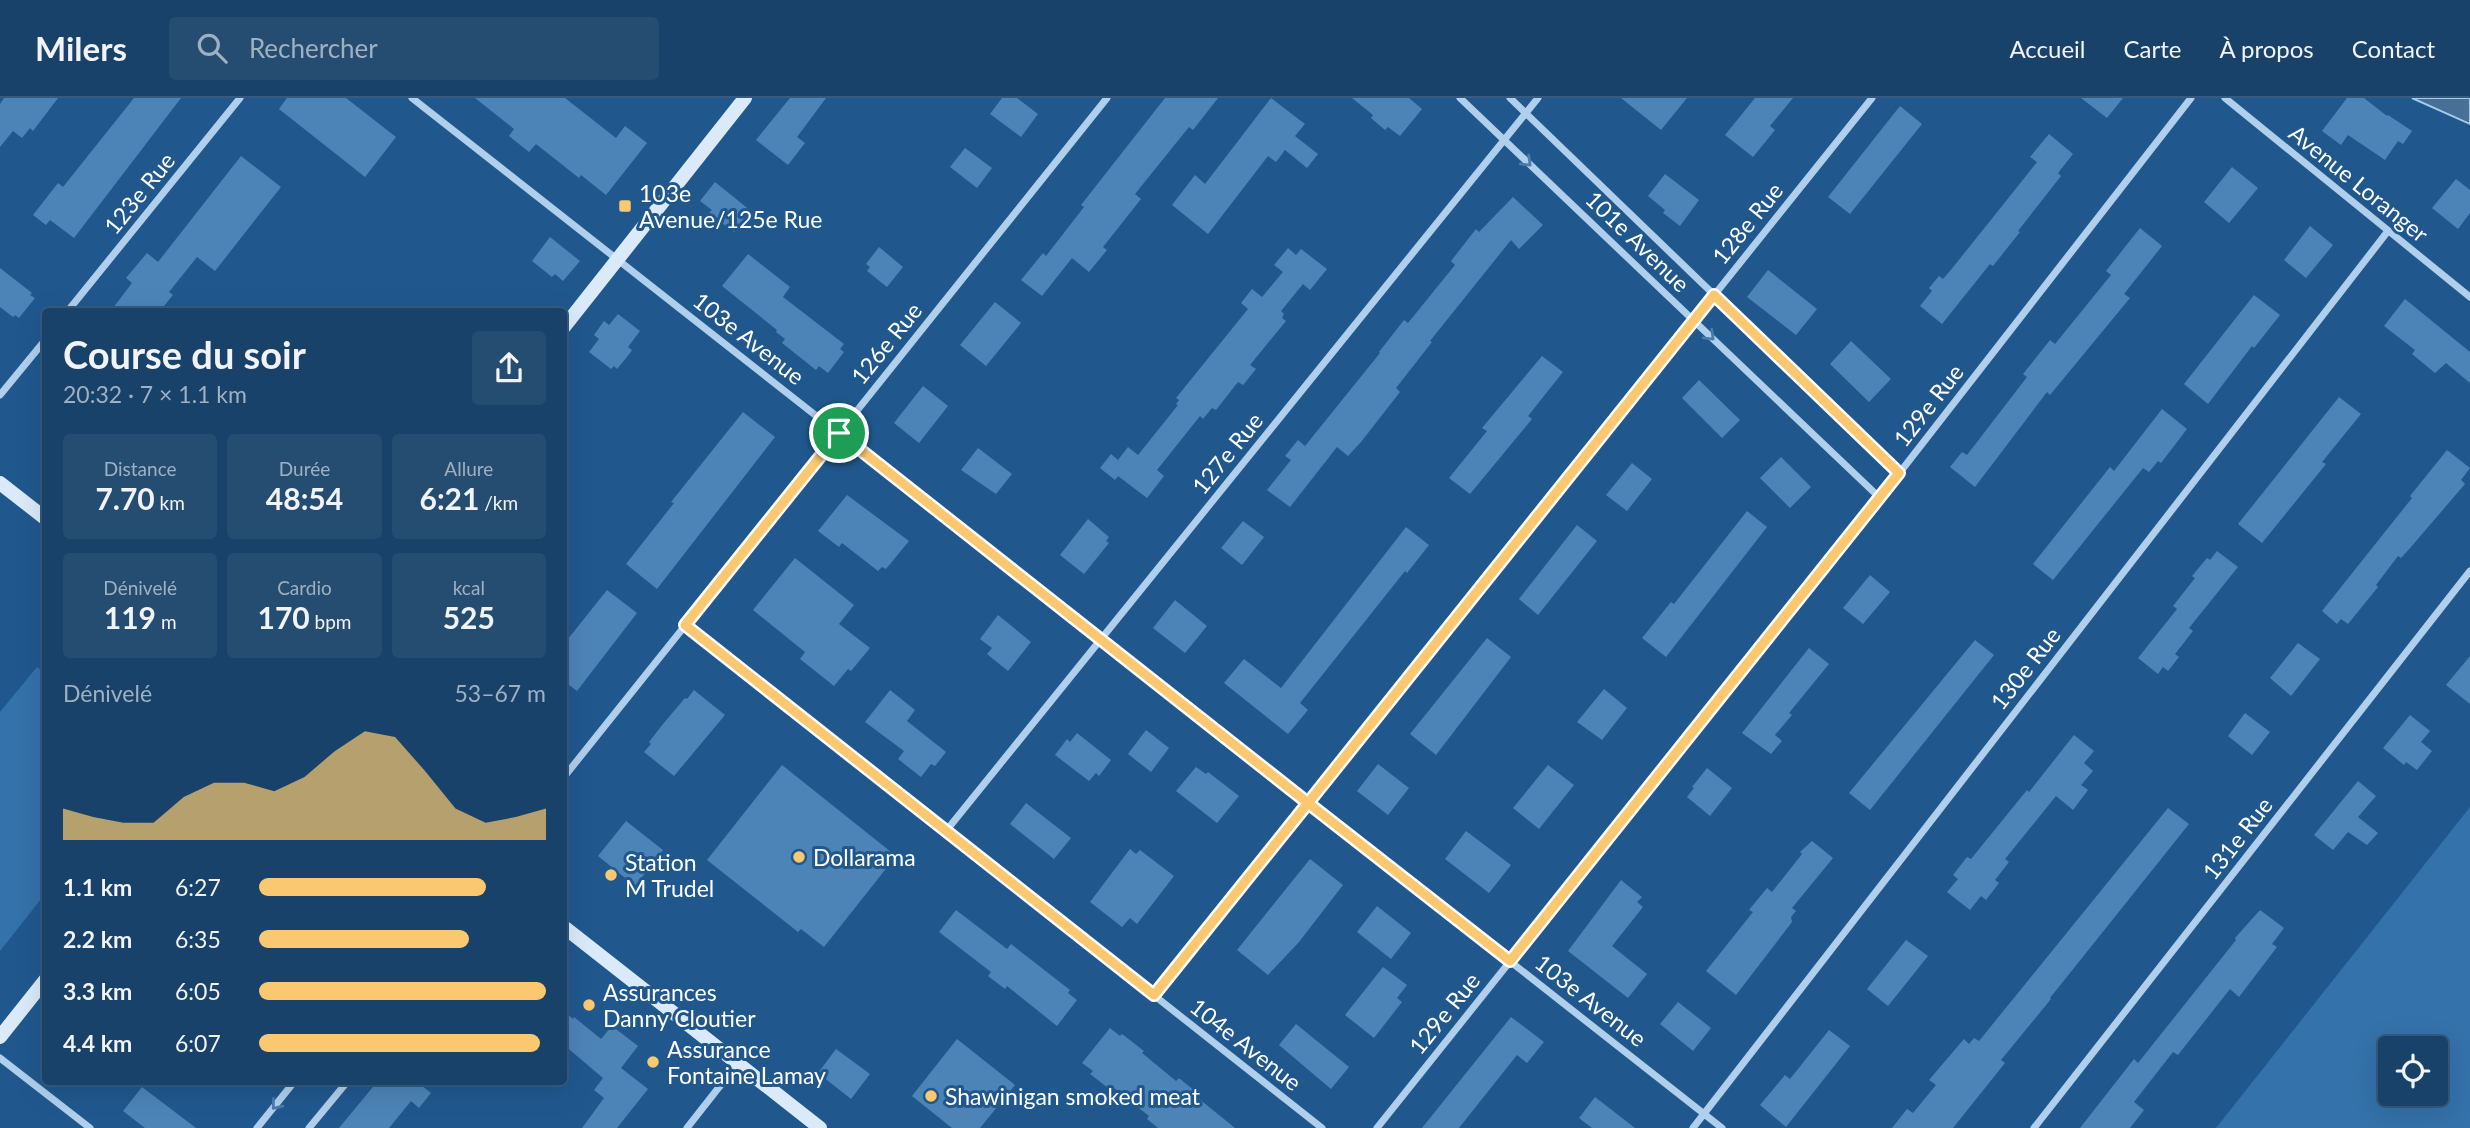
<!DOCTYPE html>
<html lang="fr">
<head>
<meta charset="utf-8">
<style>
  body { margin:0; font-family:Lato,sans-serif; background:#254d72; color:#f1f3f6; height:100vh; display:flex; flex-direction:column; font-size:26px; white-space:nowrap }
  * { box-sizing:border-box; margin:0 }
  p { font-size:23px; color:#9fb0c1 }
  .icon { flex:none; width:38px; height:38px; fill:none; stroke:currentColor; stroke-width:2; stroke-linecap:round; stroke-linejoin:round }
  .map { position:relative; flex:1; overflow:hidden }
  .side { position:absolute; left:42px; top:210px; width:525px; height:777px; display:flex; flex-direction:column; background:#18426a; border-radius:7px; box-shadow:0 7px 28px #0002,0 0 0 2px #365b7e }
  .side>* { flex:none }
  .controls { position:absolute; left:2378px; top:938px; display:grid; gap:14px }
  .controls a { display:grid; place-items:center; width:70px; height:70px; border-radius:7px; background:#18426a; box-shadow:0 7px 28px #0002,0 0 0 2px #365b7e; font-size:35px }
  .pin { position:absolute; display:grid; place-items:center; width:60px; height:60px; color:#fff; margin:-30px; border:4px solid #fff; border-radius:50%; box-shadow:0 2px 7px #0007 }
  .round { display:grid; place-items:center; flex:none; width:74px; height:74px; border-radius:7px; background:#254d72 }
  .overview { display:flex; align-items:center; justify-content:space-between; height:119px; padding:0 21px }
  h1 { font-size:38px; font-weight:700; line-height:52px }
  .metrics { display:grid; grid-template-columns:repeat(3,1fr); gap:10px; height:119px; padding:7px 21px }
  .metrics div { display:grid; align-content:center; border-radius:7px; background:#254d72; text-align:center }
  .metrics b { font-size:30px; font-weight:700 }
  .metrics small { font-size:19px; font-weight:400 }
  .metrics p { font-size:19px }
  .chart { height:196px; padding:14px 21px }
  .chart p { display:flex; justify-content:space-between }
  .chart svg { width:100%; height:126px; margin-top:7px; fill:#f9c870; opacity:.7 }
  ul { padding:0 21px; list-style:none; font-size:23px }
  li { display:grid; grid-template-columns:112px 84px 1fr; align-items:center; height:52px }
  li i { height:18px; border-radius:9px; background:#f9c870 }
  header { display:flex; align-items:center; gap:42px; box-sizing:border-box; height:98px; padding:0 35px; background:#18426a; border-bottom:2px solid #365b7e }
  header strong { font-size:33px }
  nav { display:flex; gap:38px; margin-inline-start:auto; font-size:24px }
  .search { width:490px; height:63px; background:#254d72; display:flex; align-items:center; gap:18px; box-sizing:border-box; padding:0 24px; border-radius:7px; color:#9fb0c1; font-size:26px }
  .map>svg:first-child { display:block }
</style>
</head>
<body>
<header>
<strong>Milers</strong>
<div class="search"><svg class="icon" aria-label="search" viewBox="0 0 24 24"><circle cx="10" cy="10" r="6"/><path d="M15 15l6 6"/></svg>Rechercher</div>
<nav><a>Accueil</a><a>Carte</a><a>À propos</a><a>Contact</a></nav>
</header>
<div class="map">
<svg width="2470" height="1030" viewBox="0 0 2470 1030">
  <rect width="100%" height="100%" fill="#20588e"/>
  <path fill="#3472ab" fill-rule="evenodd" d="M37,569L46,575L45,796L0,853V614Z
    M2470,709V1030H2216ZM2390,950H2436V996H2390Z"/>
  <path fill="#486f95" stroke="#a3cbed" stroke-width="2" d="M2412,0H2470V26Z"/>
  <path fill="#4d84b7" d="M4,0H58L33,33L30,30L22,40L13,33L0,49V6Z
    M134,0H181L74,140L50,122L46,127L33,117L58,85L63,89Z
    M287,0H346L396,39L365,79L279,11Z
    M475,0H565L616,40L625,28L647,45L606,97L581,77L579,80L536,46L529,54L509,38L514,31Z
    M790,0H826L797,39L805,45L788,67L756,42Z
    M1002,0H1017L1038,16L1021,39L990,16Z
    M1165,0H1218L1193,32L1189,29L1135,96L1141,101L1103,149L1107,152L1089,174L1072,160L1042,198L1021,182L1043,155L1046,158L1084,109L1081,107Z
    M1271,0L1305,26L1295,38L1318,56L1307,70L1285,52L1276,64L1268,58L1208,136L1172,107L1195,77L1205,86Z
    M1352,0H1409L1422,11L1400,38L1388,29L1385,32L1371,20L1373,17Z
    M1621,0H1687L1661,32Z
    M1755,0H1793L1770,28L1775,32L1753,59L1725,37Z
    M2081,0H2123L2107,20Z
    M2347,0H2364L2387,18L2388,17L2412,33L2403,46L2398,43L2385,62L2348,37L2341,47L2322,33Z
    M1900,8L1922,26L1850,116L1828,99Z
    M2049,36L2073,56L2058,75L2061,78L2018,133L2020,134L1993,168L1990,166L1942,226L1920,208L1932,193L1929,190L1939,178L1943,181L1950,173L2014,93L2037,64L2030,59Z
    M965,50L992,70L977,90L950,69Z
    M241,58L281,89L215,173L197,159L169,194L173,197L159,214H110L132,185L126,180L147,155L158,164Z
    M2232,69L2258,90L2229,125L2204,104Z
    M1665,76L1699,102L1680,128L1663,115L1665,112L1648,98Z
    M2456,81L2470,92V115L2458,131L2432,110Z
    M715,84L751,113L734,134L709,115L712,112L700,103Z
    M1513,99L1543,127L1519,151L1511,142L1430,243L1432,244L1396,290L1400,294L1361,344L1348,358L1337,349L1290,409L1267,392L1291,362L1285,358L1298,342L1305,348L1380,255L1379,254L1404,222L1408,225L1455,167L1451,163L1476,131L1479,134Z
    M2310,128L2333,147L2306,180L2284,162Z
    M2140,130L2162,148L2124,196L2130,200L2050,297L2047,294L1975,389L1950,369L1962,354L1967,357L2027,279L2023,276L2050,242L2055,246L2111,177L2106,173Z
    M550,139L580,163L563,183L555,176L552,179L532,163Z
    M879,149L903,169L887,189L867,173L870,169L866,166Z
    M1288,150L1296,157L1301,151L1327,171L1310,192L1303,186L1281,213L1284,216L1282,220L1286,223L1250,267L1256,271L1243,287L1238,284L1216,312L1212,310L1203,321L1200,318L1157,372L1164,378L1147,400L1118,378L1115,382L1100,370L1111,356L1118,362L1128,349L1138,357L1178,307L1176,306L1179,302L1176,300L1248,211L1241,205L1252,191L1262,199L1283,174L1274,167Z
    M748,156L790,189L783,199L844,246L840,251L844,254L828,275L819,268L816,272L782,245L785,241L776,234L777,232L722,188Z
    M0,170L32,195L30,197L35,200L19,220L15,217L13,219L0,209Z
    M1768,172L1817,211L1796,237L1747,199Z
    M2254,197L2280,217L2254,250L2252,248L2208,306L2184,286Z
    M2405,201L2470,254V285L2446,265L2435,275L2412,256L2415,252L2384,228Z
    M995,204L1021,225L986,268L960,247Z
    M618,216L640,233L628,249L632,252L627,259L617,271L614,268L611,271L589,254L599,241L594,237L604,223L609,227Z
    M1851,243L1891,281L1869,304L1830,266Z
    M1542,258L1563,274L1528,318L1532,321L1470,396L1449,380L1487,333L1482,330Z
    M1699,282L1740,322L1722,340L1682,300Z
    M923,288L948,308L919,345L894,325Z
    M2339,299L2361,316L2322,364L2326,366L2262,445L2238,426Z
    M2162,311L2187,331L2161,365L2158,363L2149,374L2143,370L2053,482L2033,466L2110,369L2114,373Z
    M743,314L775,339L657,491L626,466L674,405L671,404Z
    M978,350L1012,376L996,396L961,372Z
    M2447,352L2470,370L2461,382L2465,386L2411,449L2401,460L2398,458L2376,487L2378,489L2348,526L2341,521L2337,526L2322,513L2412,400L2410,398Z
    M1781,359L1811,389L1790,410L1760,380Z
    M1632,365L1652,381L1627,413L1606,397Z
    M847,397L909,443L886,471L882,469L878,473L842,445L839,449L818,433Z
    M1747,413L1767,429L1666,559L1642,540L1671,504L1674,506Z
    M1088,421L1109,439L1106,443L1109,445L1084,476L1060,457Z
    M1243,423L1264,439L1242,467L1221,450Z
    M1577,427L1597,443L1538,517L1519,501Z
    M1406,429L1429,447L1407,475L1405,473L1300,605L1308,612L1288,636L1224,585L1244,561L1281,590Z
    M2217,453L2238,469L2189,530L2193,533L2175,556L2179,559L2168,573L2163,569L2158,576L2138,560L2177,511L2173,508L2195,480L2192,478L2207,460L2210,462Z
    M795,460L854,507L839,526L870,550L851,573L848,571L834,588L800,561L805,554L753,512Z
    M1870,477L1890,494L1863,526L1843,510Z
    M607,492L637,515L577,593L564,583V546Z
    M1175,502L1207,528L1185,555L1153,530Z
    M998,517L1031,544L1008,573L987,556L992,550L980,541Z
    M1487,540L1511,559L1436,657L1410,636Z
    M1975,542L1994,557L1870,712L1849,695Z
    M2298,545L2320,561L2291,598L2270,580Z
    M1809,550L1829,566L1789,615L1792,617L1775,637L1782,643L1771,656L1742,635Z
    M2470,558V606L2446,587Z
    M1604,591L1627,610L1602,642L1577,624Z
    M694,592L725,617L674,678L644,654L651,646L649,644L663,626L685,600L687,601Z
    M890,592L915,612L907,623L946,654L935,668L931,666L921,679L898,661L904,653L865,624Z
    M2245,615L2270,634L2252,657L2228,638Z
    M2410,617L2430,633L2421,644L2432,653L2417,672L2406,664L2404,667L2383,650Z
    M1146,632L1169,650L1151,674L1128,656Z
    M1077,635L1111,662L1099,678L1096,675L1089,683L1055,657L1067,641L1070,644Z
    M2074,637L2094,653L2084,665L2093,673L2081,687L2088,692L2073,712L2056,698L2005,761L2009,764L1995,782L1999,785L1986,802L1981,798L1970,812L1947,794L1958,781L1953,777L1967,759L1971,761L2027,692L2029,694Z
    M1378,666L1409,690L1388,717L1357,693Z
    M782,667L896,758L824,849L801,831L798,834L707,762Z
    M1548,667L1574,687L1539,731L1513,710Z
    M1196,669L1206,676L1208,674L1239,698L1217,725L1176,693Z
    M1707,670L1732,690L1710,718L1687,699L1694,690L1692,689Z
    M2358,683L2376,698L2358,719L2378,735L2367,747L2348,734L2333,752L2314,737Z
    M1026,705L1071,740L1054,761L1010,726Z
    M2168,710L2189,726L2050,900L2051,901L2001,962L2005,965L1953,1030H1892L1907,1011L1913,1015L1936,987L1929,982L1964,941L1969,946L1974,940L1979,943Z
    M626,723L663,752L635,788L598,758Z
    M1466,733L1511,767L1489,795L1445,761Z
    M1812,743L1833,760L1792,810L1796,813L1791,819L1792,824L1736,897L1706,873L1753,814L1749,812L1767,790L1772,794L1802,756L1800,754Z
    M1130,751L1136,756L1140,752L1174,778L1137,826L1130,820L1122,829L1090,804Z
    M1310,761L1343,787L1299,844L1268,877L1237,852Z
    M1621,782L1642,799L1637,804L1643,809L1612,848L1647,876L1628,900L1568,853Z
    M1377,808L1411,835L1391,861L1357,834Z
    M956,812L1007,851L1011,846L1070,892L1068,895L1077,902L1057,928L1007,888L1005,891L988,878L991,874L939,834Z
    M2260,812L2284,830L2272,846L2277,849L2239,899L2230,891L2178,957L2173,954L2134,1004L2144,1012L2130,1030H2080L2134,961L2138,965L2236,842L2235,840Z
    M1906,842L1928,858L1888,908L1867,891Z
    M1383,869L1407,887L1397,900L1402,904L1374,940L1345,917Z
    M1678,904L1711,930L1693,953L1660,926Z
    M564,913L573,921L574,919L601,941L612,928L638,948L621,970L648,991L617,1030H582L604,1000L594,992L603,980L564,947Z
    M1511,919L1544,944L1527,965L1517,957L1459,1030H1422Z
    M1296,926L1349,969L1331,991L1279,947Z
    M1110,930L1120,938L1122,936L1144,953L1142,955L1176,983L1179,980L1201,998L1198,1000L1235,1030H1158L1147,1021L1149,1018L1114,990L1112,993L1090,976L1093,973L1082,965Z
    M1829,932L1850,948L1786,1029L1760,1007L1785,977L1790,981Z
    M957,941L1015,987L980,1030H952L912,998Z
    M836,951L870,976L851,1001L818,975Z
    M377,984H417L431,995L419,1010L411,1003L389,1030H339Z
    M142,989L196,1030H145L123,1013Z
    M1595,999L1635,1030H1592L1579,1020Z"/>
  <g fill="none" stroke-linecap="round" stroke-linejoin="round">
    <path stroke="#afcfec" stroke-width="7" d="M412,0L1722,1030
      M1460,0L1880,400
      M1510,0L1899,375
      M2225,0L2470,199
      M67,214L240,0
      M0,297L46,241
      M685,527L1322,1030
      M564,679L1107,0
      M946,733L1538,0
      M1154,897L1872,0
      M0,960L90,1030
      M257,1030L294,984
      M309,1030L347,984
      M687,1030L738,965
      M1377,1030L1880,400L2191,0
      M1693,1030L2388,133
      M2034,1030L2470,473"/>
    <path stroke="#dbeaf9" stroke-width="14" d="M564,229L745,0
      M0,385L46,421
      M564,829L820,1030
      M0,939L46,881"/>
  </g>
  <defs><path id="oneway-chevron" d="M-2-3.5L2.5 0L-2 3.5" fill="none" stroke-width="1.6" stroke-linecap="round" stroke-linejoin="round" transform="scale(1.75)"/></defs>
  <g stroke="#4b7caa">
    <use href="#oneway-chevron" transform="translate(1527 64) rotate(44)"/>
    <use href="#oneway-chevron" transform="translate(1710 238) rotate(44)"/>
    <use href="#oneway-chevron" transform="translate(276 1007) rotate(129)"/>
  </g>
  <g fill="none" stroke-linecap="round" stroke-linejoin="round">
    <defs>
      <path id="route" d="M839,335L685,527L1154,897L1308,705L1510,863L1899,375L1714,197L1308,705L839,335"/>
    </defs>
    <use href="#route" stroke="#fff" stroke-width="14"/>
    <use href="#route" stroke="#f9c870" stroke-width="9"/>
  </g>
  <g fill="#f9c870" stroke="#20588e" stroke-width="2.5">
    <rect x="618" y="101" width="14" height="14" rx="3.5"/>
    <circle cx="799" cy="759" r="7"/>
    <circle cx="611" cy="777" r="7"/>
    <circle cx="589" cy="907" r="7"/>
    <circle cx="653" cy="964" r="7"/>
    <circle cx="931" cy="998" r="7"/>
  </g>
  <g text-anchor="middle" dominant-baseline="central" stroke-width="6" stroke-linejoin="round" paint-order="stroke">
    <g font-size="23" fill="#fff" stroke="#20588e">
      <text transform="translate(2359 85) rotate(39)">Avenue Loranger</text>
      <text transform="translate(139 95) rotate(-51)">123e Rue</text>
      <text transform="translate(1747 125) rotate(-51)">128e Rue</text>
      <text transform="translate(1638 143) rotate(44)">101e Avenue</text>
      <text transform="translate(749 240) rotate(38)">103e Avenue</text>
      <text transform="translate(886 245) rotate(-51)">126e Rue</text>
      <text transform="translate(1928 307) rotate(-52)">129e Rue</text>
      <text transform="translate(1227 355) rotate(-51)">127e Rue</text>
      <text transform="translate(2025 570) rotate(-52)">130e Rue</text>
      <text transform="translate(2237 740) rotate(-52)">131e Rue</text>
      <text transform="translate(1591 902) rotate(38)">103e Avenue</text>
      <text transform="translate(1444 915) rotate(-51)">129e Rue</text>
      <text transform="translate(1246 946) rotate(38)">104e Avenue</text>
    </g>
    <g font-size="23" fill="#fff" stroke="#20588e" text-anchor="start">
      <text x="639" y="95">103e<tspan x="639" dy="26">Avenue/125e Rue</tspan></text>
      <text x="813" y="759">Dollarama</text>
      <text x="625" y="764">Station<tspan x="625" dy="26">M Trudel</tspan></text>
      <text x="603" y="894">Assurances<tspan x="603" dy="26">Danny Cloutier</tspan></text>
      <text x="667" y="951">Assurance<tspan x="667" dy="26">Fontaine Lamay</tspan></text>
      <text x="945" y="998">Shawinigan smoked meat</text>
    </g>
  </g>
</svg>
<div class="controls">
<a><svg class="icon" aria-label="locate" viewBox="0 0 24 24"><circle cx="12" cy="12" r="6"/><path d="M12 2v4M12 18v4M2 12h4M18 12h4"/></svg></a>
</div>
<div class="pin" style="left:839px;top:335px;background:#1e9e55"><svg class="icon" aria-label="arrive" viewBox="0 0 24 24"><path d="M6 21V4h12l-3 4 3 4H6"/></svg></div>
<section class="side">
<div class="overview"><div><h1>Course du soir</h1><p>20:32 · 7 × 1.1 km</p></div><a class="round"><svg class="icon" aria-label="share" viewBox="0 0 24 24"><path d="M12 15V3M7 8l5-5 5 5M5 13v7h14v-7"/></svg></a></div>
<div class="metrics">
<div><p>Distance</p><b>7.70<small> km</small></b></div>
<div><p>Durée</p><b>48:54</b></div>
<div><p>Allure</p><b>6:21<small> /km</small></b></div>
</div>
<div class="metrics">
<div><p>Dénivelé</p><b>119<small> m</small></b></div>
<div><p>Cardio</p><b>170<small> bpm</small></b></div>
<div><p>kcal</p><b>525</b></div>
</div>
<div class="chart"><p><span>Dénivelé</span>53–67 m</p>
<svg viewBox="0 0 160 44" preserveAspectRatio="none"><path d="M0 44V33L10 36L20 38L30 38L40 29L50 24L60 24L70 27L80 22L90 13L100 6L110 8L120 20L130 33L140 38L150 36L160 33V44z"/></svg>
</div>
<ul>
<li><b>1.1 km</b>6:27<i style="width:79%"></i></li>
<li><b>2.2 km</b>6:35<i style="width:73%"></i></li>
<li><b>3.3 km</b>6:05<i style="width:100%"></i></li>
<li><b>4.4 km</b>6:07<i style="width:98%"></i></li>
</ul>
</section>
</div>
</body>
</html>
